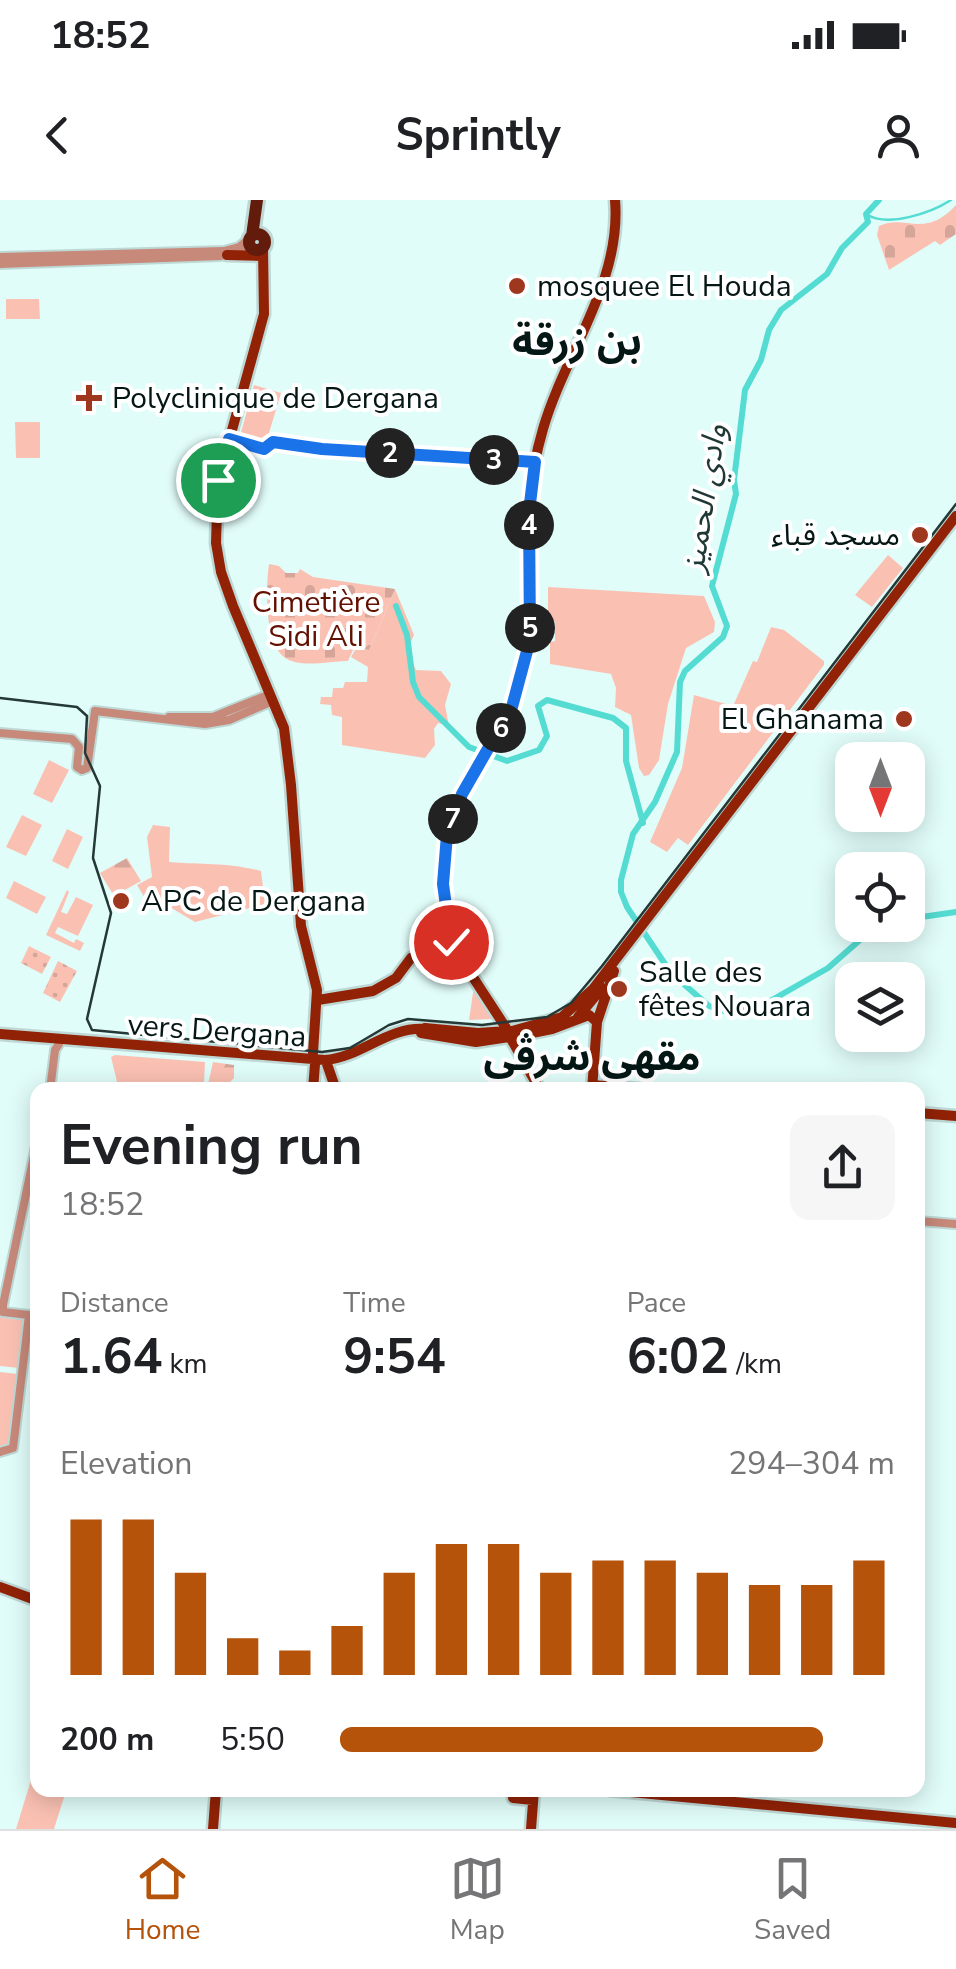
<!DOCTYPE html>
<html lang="en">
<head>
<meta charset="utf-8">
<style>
  body { margin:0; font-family:"Nunito Sans","Noto Sans Arabic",sans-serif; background:#f6f6f6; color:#202124; height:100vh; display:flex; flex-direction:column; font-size:38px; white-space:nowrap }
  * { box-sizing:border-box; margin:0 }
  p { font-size:32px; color:#757577 }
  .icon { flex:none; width:55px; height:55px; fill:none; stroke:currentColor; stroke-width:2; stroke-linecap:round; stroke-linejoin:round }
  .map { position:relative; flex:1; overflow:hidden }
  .details { position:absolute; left:30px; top:882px; width:895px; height:715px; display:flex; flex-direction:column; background:#fff; border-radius:20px; box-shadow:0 5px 25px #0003 }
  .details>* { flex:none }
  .needle { width:65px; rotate:180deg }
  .fabs { position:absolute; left:835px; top:542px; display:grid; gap:20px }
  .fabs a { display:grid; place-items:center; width:90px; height:90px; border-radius:20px; background:#fff; box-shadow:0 5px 25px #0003; font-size:50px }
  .pin { position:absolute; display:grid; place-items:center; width:85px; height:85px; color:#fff; margin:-42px; border:5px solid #fff; border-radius:50%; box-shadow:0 2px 10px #0007 }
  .km { position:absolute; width:50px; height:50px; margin:-25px; border-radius:50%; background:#222; color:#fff; font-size:28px; line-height:50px; text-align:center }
  .round { display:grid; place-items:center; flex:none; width:105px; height:105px; border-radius:20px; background:#f6f6f6 }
  .headline { display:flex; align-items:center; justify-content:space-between; height:170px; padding:0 30px }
  h1 { font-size:55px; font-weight:700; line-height:75px }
  .figures { display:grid; grid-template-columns:repeat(3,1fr); gap:15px; height:170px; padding:10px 30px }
  .figures div { display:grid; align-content:center }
  .figures b { font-size:50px; font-weight:700 }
  .figures small { font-size:28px; font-weight:400 }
  .figures p { font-size:28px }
  .chart { height:280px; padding:20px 30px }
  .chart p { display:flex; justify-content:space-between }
  .chart svg { width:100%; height:180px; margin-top:10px; stroke:#b45309; stroke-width:6 }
  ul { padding:0 30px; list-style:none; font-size:32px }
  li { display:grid; grid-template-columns:160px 120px 1fr; align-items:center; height:75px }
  li i { height:25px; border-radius:12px; background:#b45309 }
  .status { display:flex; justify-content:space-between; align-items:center; height:70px; padding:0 50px; background:#fff; direction:ltr }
  .status svg { height:28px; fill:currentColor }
  header { display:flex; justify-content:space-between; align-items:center; height:130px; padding:0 30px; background:#fff; font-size:45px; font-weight:700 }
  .dock { display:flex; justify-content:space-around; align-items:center; height:140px; border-top:2px solid #e0e0e0; background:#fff; font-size:28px; color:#757577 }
  .dock a { display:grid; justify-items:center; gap:5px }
  .dock .selected { color:#b45309 }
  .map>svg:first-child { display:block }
</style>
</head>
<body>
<div class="status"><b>18:52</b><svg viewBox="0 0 49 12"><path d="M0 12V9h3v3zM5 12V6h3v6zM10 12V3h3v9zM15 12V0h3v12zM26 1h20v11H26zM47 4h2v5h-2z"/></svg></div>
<header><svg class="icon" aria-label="back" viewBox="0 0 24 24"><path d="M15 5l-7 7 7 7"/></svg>Sprintly<svg class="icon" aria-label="person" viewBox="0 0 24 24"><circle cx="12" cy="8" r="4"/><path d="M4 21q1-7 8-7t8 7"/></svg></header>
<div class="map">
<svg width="956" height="1629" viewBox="0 0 956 1629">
  <defs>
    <pattern id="forest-firs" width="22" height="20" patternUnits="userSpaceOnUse" patternTransform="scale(2.5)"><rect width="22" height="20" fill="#fac1b3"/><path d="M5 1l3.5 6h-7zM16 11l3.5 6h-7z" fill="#d5a599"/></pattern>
    <pattern id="cemetery-stones" width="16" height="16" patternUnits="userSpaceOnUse" patternTransform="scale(2.5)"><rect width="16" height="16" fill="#fac1b3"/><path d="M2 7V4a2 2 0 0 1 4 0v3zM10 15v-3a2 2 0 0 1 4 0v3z" fill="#d5a599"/></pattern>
    <pattern id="garden-dots" width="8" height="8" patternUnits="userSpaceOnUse" patternTransform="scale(2.5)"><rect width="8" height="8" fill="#fac1b3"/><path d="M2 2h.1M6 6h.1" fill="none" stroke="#d5a599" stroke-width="1.8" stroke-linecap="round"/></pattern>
  </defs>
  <rect width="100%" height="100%" fill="#e1fdfa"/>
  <path fill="#fac1b3" d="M6,99H39L40,119H6Z
    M254,185L281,193L266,243L240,236Z
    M15,222H40V258H16Z
    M888,355L903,368L872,407L855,395Z
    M548,387L704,396L715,422L714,432L686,448L668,504L659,560L649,575L644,576L639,568L631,515L615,507L616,488L611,474L550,464V442L555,441V422L548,420Z
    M395,389L414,435L407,451L416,470L441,471L451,484L445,505L449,526L438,523L434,529L435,545L425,558L342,545V517L332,515L331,505L320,504L321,497H332L333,488H343L345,482H367L368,467L351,457L355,450H369Z
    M771,427L784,430L824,461V465L688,645L678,638L667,652L650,642L682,568L694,495L733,506L753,461L757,462Z
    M49,560L69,570L52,603L33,594Z
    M22,615L42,625L26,656L6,647Z
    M153,625L170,627L169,662C205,665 225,662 261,671L264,695H277L282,700L195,722L153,697L146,700L137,685L152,677L147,637Z
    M67,629L83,637L68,669L52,661Z
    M14,681L46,697L37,714L6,698Z
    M67,690L69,692L61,712L67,714L76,697L93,705L78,736L58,727L55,733L74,743L76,739L84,743L80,751L46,735Z
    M474,786L494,819L469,820Z
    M115,855L205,862L204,883L192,884L190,890H119L111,857Z
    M0,1113L26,1117L19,1168L0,1166Z
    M0,1172L18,1174L11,1244L0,1249Z
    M31,1580L37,1582L38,1590L66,1591L54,1629H16Z"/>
  <path fill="url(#forest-firs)" d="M127,658L141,681L114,696L100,673Z
    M213,862L234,865V878L227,885L213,883L210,890L207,889Z"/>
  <path fill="url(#cemetery-stones)" d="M956,5V34L940,45L935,41L889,70L877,35L879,26C905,13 924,40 956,5Z
    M269,364L279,366L286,373H298L300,369L313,377L395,389L369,450L354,448L348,461C330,461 299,469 284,457C264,443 266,386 269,364Z"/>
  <path fill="url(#garden-dots)" d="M29,746L51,757L42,774L21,763Z
    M58,761L77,771L60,802L43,793Z"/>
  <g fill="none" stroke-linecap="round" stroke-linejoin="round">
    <path stroke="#54dcd3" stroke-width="2.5" d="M866,14C887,28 931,13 951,0"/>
    <path stroke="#54dcd3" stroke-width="6" d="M396,406L407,435L413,482L419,497L469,547L507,561L539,550L547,536L538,506L547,500L613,518L626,528V561L643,623
      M908,719L956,712
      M877,725L828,768L756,809L727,812L709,806L671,773L627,707L621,692V680L633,634L655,602L677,552L680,482L685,471L723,437L727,426L712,386L736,294L734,280L745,190L761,160L769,130L781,110L827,74L842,48L868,22L866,14L879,0"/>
    <defs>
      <path id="minor" d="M0,57L224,51L239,47L250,38
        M0,64L220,56L253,49
        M95,511L205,524L229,520L273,501
        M169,517H213L270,494
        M0,533L72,539L79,547L77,567L82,570L87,568L95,511
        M50,890L55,850L59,844
        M918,1021L956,1024
        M0,1252L13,1248L29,1115L3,1112V1105L38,936"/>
      <path id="major" d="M263,48L264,114L218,281L216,343L221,372L233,406L284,528L291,585L301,726L317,790L313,853
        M227,55L261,56
        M229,239L264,249L273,242L322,249L535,262
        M450.5 743a5.5 5.5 0 1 1 11 0a5.5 5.5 0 1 1-11 0Z
        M451,740C450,704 438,672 447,635C458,594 483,563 502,527C516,501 525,470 529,441C534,411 530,379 529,349C528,308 531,269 543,229C565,153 622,82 615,0
        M454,748L508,831
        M318,800L373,791L396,778L411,758L451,742
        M578,817L602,788
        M425,828L478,833L508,831
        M512,831L562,817L593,789L956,316
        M421,833L476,842L509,837
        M0,834L325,860C362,857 387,826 426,829
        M510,837L540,890
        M512,837L552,829L589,815L597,822
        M327,864L336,890
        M593,885L649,890
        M313,890L315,864
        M592,890L597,822L614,771
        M918,913L956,916
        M0,1387L38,1401
        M514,1590L513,1598L533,1600
        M609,1590L956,1623
        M213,1629L216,1590
        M531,1629L534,1590"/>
      <path id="highway" d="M249 42a8 8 0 1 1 16 0a8 8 0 1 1-16 0Z
        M252,36L257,0"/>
    </defs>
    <use href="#minor" stroke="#bed8d5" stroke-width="12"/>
    <use href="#major" stroke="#bed8d5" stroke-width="15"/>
    <use href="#highway" stroke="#bed8d5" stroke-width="18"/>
    <use href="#minor" stroke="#c7897a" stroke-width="8"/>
    <use href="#major" stroke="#912206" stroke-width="10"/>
    <use href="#highway" stroke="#631b0b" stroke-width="12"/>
    <path stroke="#243836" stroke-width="2.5" d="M0,498L77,507L87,516L85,553L100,586L93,658L111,713L87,819L92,830L322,852L350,848L389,825L408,819L482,825L547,817L571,803L602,766L956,304"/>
  </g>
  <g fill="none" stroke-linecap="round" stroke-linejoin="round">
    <defs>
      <path id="route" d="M218,280L229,239L264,249L273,242L322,249L535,262L529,312L530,440L512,507L462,594L447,635L443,684L451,742"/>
    </defs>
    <use href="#route" stroke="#fff" stroke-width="20"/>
    <use href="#route" stroke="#1a73e8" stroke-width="12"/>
  </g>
  <g fill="#9f361e" stroke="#fff" stroke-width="4">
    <circle cx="517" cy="86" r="10"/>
    <path d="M84 183h10v10h10v10h-10v10h-10v-10h-10v-10h10z"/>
    <circle cx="920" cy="335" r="10"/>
    <circle cx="904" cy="519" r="10"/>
    <circle cx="121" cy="701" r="10"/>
    <circle cx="619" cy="789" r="10"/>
  </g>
  <g text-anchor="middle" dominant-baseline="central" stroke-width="8" stroke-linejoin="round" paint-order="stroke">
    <g font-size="30" fill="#051715" stroke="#fff" text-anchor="start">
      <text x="537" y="86">mosquee El Houda</text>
      <text x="112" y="198">Polyclinique de Dergana</text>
      <text x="900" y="335" text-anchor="end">مسجد قباء</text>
      <text x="884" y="519" text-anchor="end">El Ghanama</text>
      <text x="141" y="701">APC de Dergana</text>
      <text x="639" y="772">Salle des<tspan x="639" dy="34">fêtes Nouara</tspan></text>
    </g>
    <g font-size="30" fill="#621000" stroke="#fff">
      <text x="316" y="402">Cimetière<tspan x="316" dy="34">Sidi Ali</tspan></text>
    </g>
    <g font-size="30" fill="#051715" stroke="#fff">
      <text transform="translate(217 831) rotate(4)">vers Dergana</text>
    </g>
    <g font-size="32" font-style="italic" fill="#1f3735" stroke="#fff">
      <text transform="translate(704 298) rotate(-81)">وادي الحميز</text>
    </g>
    <g font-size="40" font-weight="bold" fill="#051715" stroke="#fff">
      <text x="577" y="142">بن زرقة</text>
      <text x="592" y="857">مقهى شرڨي</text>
    </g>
  </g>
</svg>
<div class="fabs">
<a><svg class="needle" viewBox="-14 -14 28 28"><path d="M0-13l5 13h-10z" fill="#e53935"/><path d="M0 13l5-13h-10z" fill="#757577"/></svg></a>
<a><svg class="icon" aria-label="locate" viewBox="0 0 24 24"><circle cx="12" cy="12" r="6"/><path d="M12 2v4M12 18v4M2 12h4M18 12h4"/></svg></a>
<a><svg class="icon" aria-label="layers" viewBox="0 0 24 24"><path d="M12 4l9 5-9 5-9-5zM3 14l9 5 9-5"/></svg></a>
</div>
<div class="pin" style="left:218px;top:280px;background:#1e9e55"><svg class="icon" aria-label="arrive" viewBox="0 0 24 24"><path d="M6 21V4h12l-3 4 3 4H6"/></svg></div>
<div class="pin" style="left:451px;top:742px;background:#d93025"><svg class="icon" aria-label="check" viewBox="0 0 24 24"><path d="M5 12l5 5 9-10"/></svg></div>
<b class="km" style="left:390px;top:253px">2</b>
<b class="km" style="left:494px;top:260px">3</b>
<b class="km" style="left:529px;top:325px">4</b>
<b class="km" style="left:530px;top:428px">5</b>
<b class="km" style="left:501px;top:528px">6</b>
<b class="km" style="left:453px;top:619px">7</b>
<section class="details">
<div class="headline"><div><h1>Evening run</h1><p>18:52</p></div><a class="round"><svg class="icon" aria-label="share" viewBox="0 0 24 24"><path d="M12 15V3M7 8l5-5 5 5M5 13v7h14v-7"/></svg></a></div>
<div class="figures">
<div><p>Distance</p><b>1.64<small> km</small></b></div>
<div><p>Time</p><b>9:54</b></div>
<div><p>Pace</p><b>6:02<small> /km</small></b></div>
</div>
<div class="chart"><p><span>Elevation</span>294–304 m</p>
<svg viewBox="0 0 160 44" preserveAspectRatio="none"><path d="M5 44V6M15 44V6M25 44V19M35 44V35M45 44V38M55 44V32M65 44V19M75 44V12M85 44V12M95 44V19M105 44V16M115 44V16M125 44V19M135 44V22M145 44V22M155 44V16"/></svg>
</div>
<ul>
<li><b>200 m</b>5:50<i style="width:87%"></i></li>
</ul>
</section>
</div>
<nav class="dock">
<a class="selected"><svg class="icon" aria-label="home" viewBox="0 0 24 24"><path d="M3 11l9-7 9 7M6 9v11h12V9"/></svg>Home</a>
<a><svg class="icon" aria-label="map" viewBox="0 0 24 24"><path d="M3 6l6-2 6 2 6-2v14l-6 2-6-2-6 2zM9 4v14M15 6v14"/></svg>Map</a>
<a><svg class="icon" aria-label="saved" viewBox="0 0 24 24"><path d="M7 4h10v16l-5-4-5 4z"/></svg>Saved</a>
</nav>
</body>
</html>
